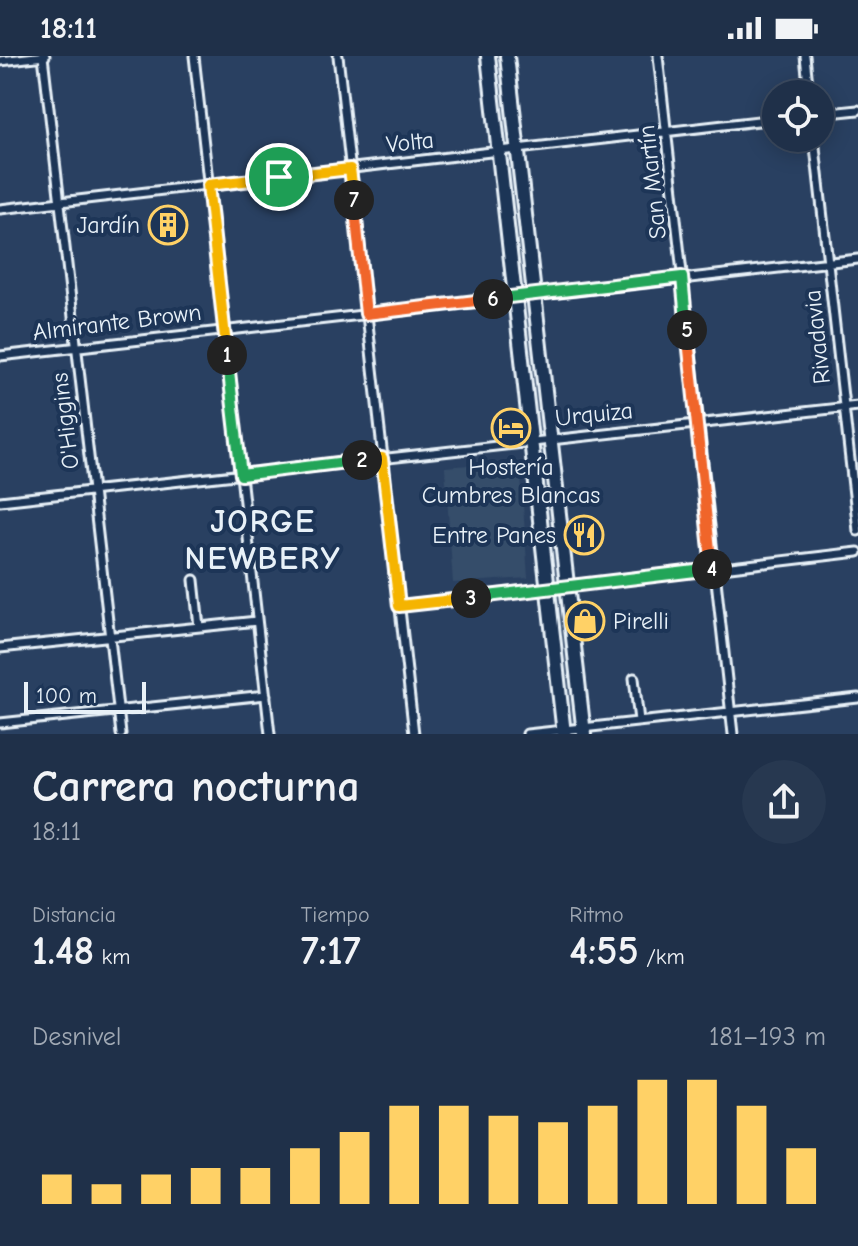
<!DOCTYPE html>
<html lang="es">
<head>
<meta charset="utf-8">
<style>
  body { margin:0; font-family:"Comic Neue",sans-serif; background:#273850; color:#f1f3f6; height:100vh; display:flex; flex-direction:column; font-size:30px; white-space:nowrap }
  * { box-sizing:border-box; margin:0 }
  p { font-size:26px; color:#a1a9b4 }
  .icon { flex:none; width:44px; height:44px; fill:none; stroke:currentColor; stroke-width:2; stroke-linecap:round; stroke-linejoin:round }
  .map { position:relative; height:678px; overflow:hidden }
  .side { display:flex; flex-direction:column; background:#1f3049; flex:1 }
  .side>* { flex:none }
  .controls { position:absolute; left:762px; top:24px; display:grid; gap:16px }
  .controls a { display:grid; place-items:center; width:72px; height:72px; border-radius:50%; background:#1f3049; box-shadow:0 4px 20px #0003,0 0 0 2px #3c4b61; font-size:40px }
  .scale { position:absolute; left:24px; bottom:20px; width:122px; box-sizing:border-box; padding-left:8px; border:4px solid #e8f1f8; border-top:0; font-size:22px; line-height:28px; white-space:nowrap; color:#e8f1f8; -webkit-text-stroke:6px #1d3557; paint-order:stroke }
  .pin { position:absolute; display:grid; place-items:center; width:68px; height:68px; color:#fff; margin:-34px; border:4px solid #fff; border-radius:50%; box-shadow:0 2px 8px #0007 }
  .km { position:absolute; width:40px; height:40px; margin:-20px; border-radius:50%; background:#222; color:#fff; font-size:22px; line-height:40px; text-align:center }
  .round { display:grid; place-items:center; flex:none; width:84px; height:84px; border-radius:42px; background:#273850 }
  .headline { display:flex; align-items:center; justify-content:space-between; height:136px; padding:0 32px }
  h1 { font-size:44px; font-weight:800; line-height:60px }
  .figures { display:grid; grid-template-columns:repeat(3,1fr); gap:12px; height:136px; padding:8px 32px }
  .figures div { display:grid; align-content:center }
  .figures b { font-size:40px; font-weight:800 }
  .figures small { font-size:22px; font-weight:400 }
  .figures p { font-size:22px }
  .chart { height:224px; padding:16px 32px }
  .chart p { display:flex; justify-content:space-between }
  .chart svg { width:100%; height:144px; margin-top:8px; stroke:#ffd166; stroke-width:6 }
  .status { display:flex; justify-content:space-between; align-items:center; height:56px; padding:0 40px; background:#1f3049; direction:ltr }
  .status svg { height:22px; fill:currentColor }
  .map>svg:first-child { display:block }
</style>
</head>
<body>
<div class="status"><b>18:11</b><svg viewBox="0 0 49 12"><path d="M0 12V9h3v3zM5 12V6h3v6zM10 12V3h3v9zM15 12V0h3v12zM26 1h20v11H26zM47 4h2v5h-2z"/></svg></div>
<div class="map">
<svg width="858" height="678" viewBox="0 0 858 678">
  <rect width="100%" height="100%" fill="#294061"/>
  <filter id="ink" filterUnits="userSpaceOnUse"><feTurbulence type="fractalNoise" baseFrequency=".0125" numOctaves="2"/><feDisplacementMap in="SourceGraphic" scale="16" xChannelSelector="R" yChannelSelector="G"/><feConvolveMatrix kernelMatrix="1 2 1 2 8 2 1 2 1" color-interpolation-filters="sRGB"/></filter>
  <g filter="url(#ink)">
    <path fill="#364d6b" d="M520,405L528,522L453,527L445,411Z"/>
    <path fill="#415774" stroke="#94a4b6" stroke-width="2" d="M491,0H502L513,88L503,90Z
      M514,104L531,235L521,236L504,105Z
      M531,244L547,375L537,377L521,246Z
      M548,393L564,524L554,526L538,394Z
      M562,536L579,667L568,668L552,537Z"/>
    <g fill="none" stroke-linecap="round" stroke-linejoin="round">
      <defs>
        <path id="street" d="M43,0L121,678
          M194,0L270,678
          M338,0L414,678
          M658,0L733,678
          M805,0L809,38
          M0,5L45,0
          M820,58L858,54
          M814,82L858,475
          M0,153L776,63
          M0,300L858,203
          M0,445L858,350
          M194,524L199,571
          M399,550L858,496
          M0,592L257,565
          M634,622L639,665
          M0,667L266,639
          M527,678L858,642"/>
        <path id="highway" d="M488,0L564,678
          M507,0L584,678"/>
      </defs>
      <use href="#street" stroke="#e8f1f8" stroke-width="13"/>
      <use href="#highway" stroke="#e8f1f8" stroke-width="18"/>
      <use href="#street" stroke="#1d3557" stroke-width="7"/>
      <use href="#highway" stroke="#1d3557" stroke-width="12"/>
    </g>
  </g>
  <g fill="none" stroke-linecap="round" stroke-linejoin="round" filter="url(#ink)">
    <defs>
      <path id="split-1" d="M227,299L208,129L279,121"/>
      <path id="split-2" d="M227,299L241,419L362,404"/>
      <path id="split-3" d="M362,404L382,402L399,550L471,542"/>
      <path id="split-4" d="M471,542L712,513"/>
      <path id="split-5" d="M687,274L712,513"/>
      <path id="split-6" d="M493,243L682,221L687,274"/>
      <path id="split-7" d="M354,144L366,258L493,243"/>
      <path id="split-8" d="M279,121L350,113L354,144"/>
    </defs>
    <use href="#split-1" stroke="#fff" stroke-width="16"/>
    <use href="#split-2" stroke="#fff" stroke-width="16"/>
    <use href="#split-3" stroke="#fff" stroke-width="16"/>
    <use href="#split-4" stroke="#fff" stroke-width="16"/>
    <use href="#split-5" stroke="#fff" stroke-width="16"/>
    <use href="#split-6" stroke="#fff" stroke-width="16"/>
    <use href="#split-7" stroke="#fff" stroke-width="16"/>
    <use href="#split-8" stroke="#fff" stroke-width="16"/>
    <use href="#split-1" stroke="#f5b400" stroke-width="10"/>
    <use href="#split-2" stroke="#22a559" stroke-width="10"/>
    <use href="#split-3" stroke="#f5b400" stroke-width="10"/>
    <use href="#split-4" stroke="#22a559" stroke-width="10"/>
    <use href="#split-5" stroke="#f0652b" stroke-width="10"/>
    <use href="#split-6" stroke="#22a559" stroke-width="10"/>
    <use href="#split-7" stroke="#f0652b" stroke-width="10"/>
    <use href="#split-8" stroke="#f5b400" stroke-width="10"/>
  </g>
  <defs>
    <symbol id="building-ring" viewBox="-11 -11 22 22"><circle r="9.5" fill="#1d3557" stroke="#ffd166" stroke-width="1.5"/><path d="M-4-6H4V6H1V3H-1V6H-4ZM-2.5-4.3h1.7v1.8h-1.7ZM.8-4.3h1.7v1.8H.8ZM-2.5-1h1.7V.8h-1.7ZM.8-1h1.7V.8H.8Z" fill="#ffd166"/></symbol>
    <symbol id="hotel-ring" viewBox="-11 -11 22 22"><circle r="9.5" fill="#1d3557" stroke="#ffd166" stroke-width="1.5"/><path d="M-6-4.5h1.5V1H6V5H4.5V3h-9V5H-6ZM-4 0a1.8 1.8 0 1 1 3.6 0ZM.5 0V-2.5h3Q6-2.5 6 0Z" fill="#ffd166"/></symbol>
    <symbol id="restaurant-ring" viewBox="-11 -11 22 22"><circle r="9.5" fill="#1d3557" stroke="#ffd166" stroke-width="1.5"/><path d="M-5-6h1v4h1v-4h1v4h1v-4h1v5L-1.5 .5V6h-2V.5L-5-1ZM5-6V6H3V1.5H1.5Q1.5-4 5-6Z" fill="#ffd166"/></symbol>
    <symbol id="shop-ring" viewBox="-11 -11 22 22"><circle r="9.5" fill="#1d3557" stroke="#ffd166" stroke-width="1.5"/><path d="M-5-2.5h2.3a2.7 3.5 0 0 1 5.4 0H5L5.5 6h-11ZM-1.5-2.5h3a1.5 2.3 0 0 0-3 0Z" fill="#ffd166"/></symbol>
  </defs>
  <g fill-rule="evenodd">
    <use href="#building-ring" x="146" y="147" width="44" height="44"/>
    <use href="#hotel-ring" x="489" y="350" width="44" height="44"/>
    <use href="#restaurant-ring" x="562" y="457" width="44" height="44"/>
    <use href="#shop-ring" x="563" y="543" width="44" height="44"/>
  </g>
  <g text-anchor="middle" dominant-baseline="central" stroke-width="8" stroke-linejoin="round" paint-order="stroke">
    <g font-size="24" fill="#e8f1f8" stroke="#1d3557">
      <text transform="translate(410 86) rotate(-6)">Volta</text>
      <text transform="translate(652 126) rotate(-96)">San Martín</text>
      <text transform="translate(117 266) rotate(-7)">Almirante Brown</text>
      <text transform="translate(817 281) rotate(-96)">Rivadavia</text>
      <text transform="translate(594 358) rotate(-6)">Urquiza</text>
      <text transform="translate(65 365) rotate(-97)">O'Higgins</text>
    </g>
    <g font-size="24" fill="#e8f1f8" stroke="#1d3557" text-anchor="end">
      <text x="140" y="169">Jardín</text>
      <text x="511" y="411" text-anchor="middle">Hostería<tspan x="511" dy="28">Cumbres Blancas</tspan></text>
      <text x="556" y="479">Entre Panes</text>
      <text x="613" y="565" text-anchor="start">Pirelli</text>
    </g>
    <g font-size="32" font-weight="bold" letter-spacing="2" fill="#e8f1f8" stroke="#1d3557">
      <text x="263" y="465">JORGE<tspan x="263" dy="37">NEWBERY</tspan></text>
    </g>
  </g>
</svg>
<div class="controls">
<a><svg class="icon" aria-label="locate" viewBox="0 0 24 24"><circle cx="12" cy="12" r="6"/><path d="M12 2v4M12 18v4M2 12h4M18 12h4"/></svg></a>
</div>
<div class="scale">100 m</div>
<div class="pin" style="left:279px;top:121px;background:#1e9e55"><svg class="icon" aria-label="arrive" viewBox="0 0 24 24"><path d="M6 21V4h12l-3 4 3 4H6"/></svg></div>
<b class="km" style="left:227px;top:299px">1</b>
<b class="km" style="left:362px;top:404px">2</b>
<b class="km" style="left:471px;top:542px">3</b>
<b class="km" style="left:712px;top:513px">4</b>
<b class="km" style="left:687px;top:274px">5</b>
<b class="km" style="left:493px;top:243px">6</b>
<b class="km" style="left:354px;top:144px">7</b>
</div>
<section class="side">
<div class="headline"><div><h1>Carrera nocturna</h1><p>18:11</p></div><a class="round"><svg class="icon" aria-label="share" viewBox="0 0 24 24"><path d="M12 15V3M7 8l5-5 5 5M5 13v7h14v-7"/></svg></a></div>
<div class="figures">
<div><p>Distancia</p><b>1.48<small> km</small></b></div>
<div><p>Tiempo</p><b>7:17</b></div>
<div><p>Ritmo</p><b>4:55<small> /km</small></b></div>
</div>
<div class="chart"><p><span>Desnivel</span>181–193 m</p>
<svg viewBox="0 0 160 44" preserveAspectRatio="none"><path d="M5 44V35M15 44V38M25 44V35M35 44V33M45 44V33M55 44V27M65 44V22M75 44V14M85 44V14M95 44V17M105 44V19M115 44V14M125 44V6M135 44V6M145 44V14M155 44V27"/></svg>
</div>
</section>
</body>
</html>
